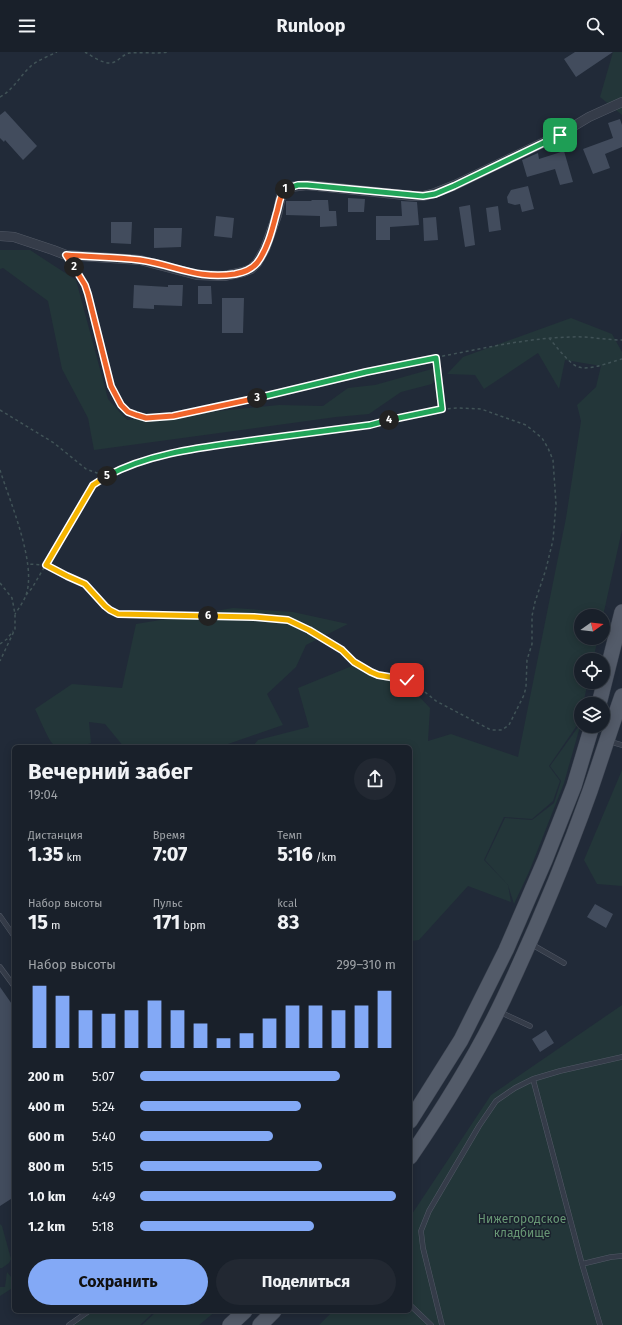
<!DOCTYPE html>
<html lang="ru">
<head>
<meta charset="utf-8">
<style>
  body { margin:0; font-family:"Fira Sans",sans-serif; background:#222832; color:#f1f3f6; height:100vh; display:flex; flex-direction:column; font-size:15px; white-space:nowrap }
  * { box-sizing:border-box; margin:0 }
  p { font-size:13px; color:#9fa3a8 }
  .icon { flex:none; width:22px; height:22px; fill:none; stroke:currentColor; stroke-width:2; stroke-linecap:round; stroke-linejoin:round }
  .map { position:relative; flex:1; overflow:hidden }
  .panel { position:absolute; left:12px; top:693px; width:400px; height:568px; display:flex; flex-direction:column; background:#19202a; border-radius:6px; box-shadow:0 2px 10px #0003,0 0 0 1px #373e47 }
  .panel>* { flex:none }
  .needle { width:26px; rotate:76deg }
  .controls { position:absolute; left:574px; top:557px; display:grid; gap:8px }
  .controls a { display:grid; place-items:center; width:36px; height:36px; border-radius:50%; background:#19202a; box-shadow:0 2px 10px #0003,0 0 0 1px #373e47; font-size:20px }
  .pin { position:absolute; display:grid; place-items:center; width:34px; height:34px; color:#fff; margin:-17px; border-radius:8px; box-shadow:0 2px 6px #0006 }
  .km { position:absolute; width:20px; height:20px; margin:-10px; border-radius:50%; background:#222; color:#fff; font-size:11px; line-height:20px; text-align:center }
  .round { display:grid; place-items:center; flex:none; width:42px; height:42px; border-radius:21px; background:#222832 }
  .overview { display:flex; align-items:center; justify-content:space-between; height:68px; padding:0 16px }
  h1 { font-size:22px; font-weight:700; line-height:30px }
  .stats { display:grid; grid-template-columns:repeat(3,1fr); gap:6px; height:68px; padding:4px 16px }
  .stats div { display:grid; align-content:center }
  .stats b { font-size:20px; font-weight:700 }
  .stats small { font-size:11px; font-weight:400 }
  .stats p { font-size:11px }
  .chart { height:112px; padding:8px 16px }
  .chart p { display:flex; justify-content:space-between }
  .chart svg { width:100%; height:72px; margin-top:4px; stroke:#83a9f6; stroke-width:6 }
  .action { display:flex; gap:8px; margin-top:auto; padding:8px 16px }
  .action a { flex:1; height:46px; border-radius:24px; background:#83a9f6; color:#111; font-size:16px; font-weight:700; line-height:46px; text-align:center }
  .action a+a { background:#222832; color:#f1f3f6 }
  ul { padding:0 16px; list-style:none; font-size:13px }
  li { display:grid; grid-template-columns:64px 48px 1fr; align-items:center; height:30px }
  li i { height:10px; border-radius:5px; background:#83a9f6 }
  header { display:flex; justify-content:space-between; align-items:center; height:52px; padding:0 16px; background:#19202a; font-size:18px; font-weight:700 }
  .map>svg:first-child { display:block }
</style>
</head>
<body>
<header><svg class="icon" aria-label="menu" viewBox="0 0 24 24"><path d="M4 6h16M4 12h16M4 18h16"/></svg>Runloop<svg class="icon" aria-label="search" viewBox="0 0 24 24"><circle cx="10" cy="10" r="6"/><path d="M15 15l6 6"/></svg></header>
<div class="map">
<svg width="622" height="1273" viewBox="0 0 622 1273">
  <rect width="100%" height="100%" fill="#212a38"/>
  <path fill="#233639" d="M613,0H622V63L600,45Z
    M0,198H30L76,228L108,347L127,368L279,353L323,354L348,336L375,333L439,315L432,332L401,340L369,362L336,365L94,398L88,366L62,317L48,249L3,216L0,217Z
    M571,266L612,282L622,300V478L603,564H581V586H598L593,608H581V630H588L583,652H581L580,669L549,714L560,729L553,749L532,767L504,765L484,808L508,833L511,850L468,834L419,888L410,889V695H252L258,688L309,675L298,636L352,614L407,632L430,656L428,689L451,682L518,705L566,466L581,369L577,353L596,335L601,314L565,308L559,337L538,301L484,337L475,323L447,322L463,305Z
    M233,556L293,560L348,572L306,593L296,615L267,642L283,673L228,692L229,695H124L105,672L89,670L91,691C82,694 59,700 52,691C47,685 39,665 35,657L72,632L122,636L136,572Z
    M581,671L564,731L529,820L514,852L508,833L485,808L505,766L532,768L554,751L561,729L550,714Z
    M622,718V834L597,832L584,808Z
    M622,953V1273H319L333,1259H410V1165L491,1043Z
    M0,1172L2,1174L11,1207L9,1211L2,1216H0Z
    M7,1220L14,1229V1235L0,1244V1235H5Z
    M93,1259H155L140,1273H73Z
    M157,1259H216L199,1273H142Z"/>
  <path fill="#424c5d" d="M575,0H613L576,25L564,7Z
    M5,59L37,94L23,108L5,88L4,90L0,86V63Z
    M620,67L622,73V95L605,102L610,116L593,122L583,97L613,86L608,71Z
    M564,99L573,130L560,133L555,117L527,125L522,108L538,101L539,107Z
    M528,134L534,157L522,160L520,152L515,153L508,151L507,145L511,138Z
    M348,146L365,147L364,160H348Z
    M311,148H328L329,159H336L337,174L320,175V164L286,163V149H312Z
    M401,149L417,150L419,173L390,175V188H376V164H402Z
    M470,153L475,193L465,195L459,155Z
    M498,154L501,178L489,180L486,156Z
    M216,164L234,166L232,186L214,184Z
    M436,165L438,188L424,189L423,166Z
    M111,170H132L131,192L111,191Z
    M154,176H182L181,195L154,196Z
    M134,233L168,235V233H183L182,254L154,253V257L133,256Z
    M198,234H211L212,252H198Z
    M222,246H244L243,281H222Z
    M595,852L613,862L606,876L587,865Z
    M0,935L14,955V1145L0,1154Z
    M546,978L554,991L540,1000L532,987Z"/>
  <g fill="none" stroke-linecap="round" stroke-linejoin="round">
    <defs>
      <path id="service" d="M608,689L622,693
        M0,864L14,884
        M531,892L564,911
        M0,915L14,934
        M500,960L530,974
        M533,1027L582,1212L600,1273
        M582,1212L611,1205L622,1204
        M410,1253L431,1273
        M69,1273L89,1259
        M442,1273L423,1196L421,1179L429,1159L479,1074L496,1049L515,1036L533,1027L560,1019L622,1005"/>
      <path id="minor" d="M0,184L14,185L53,198L66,203L140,208L197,223L224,224L243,220L251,217L257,211L265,197L277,163L282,140L290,135L307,133L414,144H423L435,141L455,133L559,83L589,65L622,50"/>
      <path id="primary" d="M599,652L622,560
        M410,1069L461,988L506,898L545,808L574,734L592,674
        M410,1105C445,1054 478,1001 504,946C536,878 565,809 590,739C601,707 611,675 622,644
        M230,1273L245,1259
        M260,1273L274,1259"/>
    </defs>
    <use href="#service" stroke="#525966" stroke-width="5.5"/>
    <use href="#minor" stroke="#525966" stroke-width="10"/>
    <use href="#primary" stroke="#3e4552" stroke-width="16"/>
    <path stroke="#415357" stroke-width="1.5" stroke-dasharray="3 3" stroke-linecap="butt" d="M85,0C92,4 101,11 110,11C117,11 122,3 129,1C142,0 156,2 169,0
      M0,45C13,38 20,24 31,14C38,8 49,4 57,0
      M73,213L85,233L89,243L111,334C118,351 128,364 147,365C168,367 189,360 210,356C239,350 269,343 298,336C346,325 394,314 443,304C485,296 528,286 571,285C588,284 605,288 622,288
      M549,286C556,294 567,309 576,314C587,320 610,310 622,307
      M436,306L442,357
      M0,358L54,391L86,417L100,422L118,418L164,403L222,392L370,373L434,358L457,356L481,357L526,373L542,386L548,396L553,408L556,452L553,488L546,517L535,550L532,564V592L527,608L526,635L524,643L509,673L502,678H491L436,649L415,632L407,628L378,623L371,620L355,610L342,598L309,577L288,568L254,565L118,562L111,558L105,554L85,531L67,524L46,513L28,512
      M0,418C10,450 37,512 26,543C24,549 19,556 15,562
      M0,531L12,546L15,562V577L0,609
      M26,543L32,536L93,433L116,419
      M0,592L7,587L13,579"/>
    <use href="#service" stroke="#353c49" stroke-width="4.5"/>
    <use href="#minor" stroke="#353c49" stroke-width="9"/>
    <use href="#primary" stroke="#535b69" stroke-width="15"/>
  </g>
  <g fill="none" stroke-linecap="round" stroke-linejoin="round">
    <defs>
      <path id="split-1" d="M285,137L298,133H307L423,144L435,142L454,134L560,83"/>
      <path id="split-2" d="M74,215L66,203C91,205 115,205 140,208C175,213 198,228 235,222C244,220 251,218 257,211C267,198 272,179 276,163C279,155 279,144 285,137"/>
      <path id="split-3" d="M74,215L85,233L88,242L111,334L121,353L128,360L136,363L146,366L173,364L257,346"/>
      <path id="split-4" d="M257,346L366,320L436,306L442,357L389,368"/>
      <path id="split-5" d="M107,424C151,400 206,395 255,388C293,383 331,378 370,373L389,368"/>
      <path id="split-6" d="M107,424L93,433L46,513L67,524L85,532L105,554L110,558L118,562L208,564"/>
      <path id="split-7" d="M208,564L254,565L288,568L309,578L342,598L354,610L371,620L378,623L407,628"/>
    </defs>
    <use href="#split-1" stroke="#fff" stroke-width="8"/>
    <use href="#split-2" stroke="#fff" stroke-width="8"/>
    <use href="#split-3" stroke="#fff" stroke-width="8"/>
    <use href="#split-4" stroke="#fff" stroke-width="8"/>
    <use href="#split-5" stroke="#fff" stroke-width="8"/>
    <use href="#split-6" stroke="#fff" stroke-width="8"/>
    <use href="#split-7" stroke="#fff" stroke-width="8"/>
    <use href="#split-1" stroke="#22a559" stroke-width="5"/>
    <use href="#split-2" stroke="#f0652b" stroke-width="5"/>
    <use href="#split-3" stroke="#f0652b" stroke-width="5"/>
    <use href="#split-4" stroke="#22a559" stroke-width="5"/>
    <use href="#split-5" stroke="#22a559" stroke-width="5"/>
    <use href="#split-6" stroke="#f5b400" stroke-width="5"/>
    <use href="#split-7" stroke="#f5b400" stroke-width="5"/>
  </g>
  <g text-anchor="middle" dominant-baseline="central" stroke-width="3" stroke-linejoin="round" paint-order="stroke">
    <g font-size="12" fill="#679674" stroke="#1a212d">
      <text x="522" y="1167">Нижегородское<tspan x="522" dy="14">кладбище</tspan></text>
    </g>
  </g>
</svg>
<div class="controls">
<a><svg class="needle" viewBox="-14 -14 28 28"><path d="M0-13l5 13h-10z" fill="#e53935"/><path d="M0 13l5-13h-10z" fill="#9fa3a8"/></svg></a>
<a><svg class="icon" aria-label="locate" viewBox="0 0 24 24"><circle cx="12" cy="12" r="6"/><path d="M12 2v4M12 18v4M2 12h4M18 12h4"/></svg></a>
<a><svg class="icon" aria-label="layers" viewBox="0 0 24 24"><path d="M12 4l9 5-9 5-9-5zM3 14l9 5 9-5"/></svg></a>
</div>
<div class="pin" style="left:560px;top:83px;background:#1e9e55"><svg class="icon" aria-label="arrive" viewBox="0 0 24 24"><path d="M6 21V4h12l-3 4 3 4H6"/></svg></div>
<div class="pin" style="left:407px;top:628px;background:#d93025"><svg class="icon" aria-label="check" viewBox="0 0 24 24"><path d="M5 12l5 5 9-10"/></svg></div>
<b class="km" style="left:285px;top:137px">1</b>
<b class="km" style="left:74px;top:215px">2</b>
<b class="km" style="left:257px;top:346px">3</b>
<b class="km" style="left:389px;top:368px">4</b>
<b class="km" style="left:107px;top:424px">5</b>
<b class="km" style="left:208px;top:564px">6</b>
<section class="panel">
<div class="overview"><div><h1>Вечерний забег</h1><p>19:04</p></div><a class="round"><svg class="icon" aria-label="share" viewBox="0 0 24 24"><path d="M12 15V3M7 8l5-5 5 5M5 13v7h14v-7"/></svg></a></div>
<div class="stats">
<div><p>Дистанция</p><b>1.35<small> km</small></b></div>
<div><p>Время</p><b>7:07</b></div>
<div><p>Темп</p><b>5:16<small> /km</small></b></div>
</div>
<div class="stats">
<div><p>Набор высоты</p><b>15<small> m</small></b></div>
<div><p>Пульс</p><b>171<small> bpm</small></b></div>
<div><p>kcal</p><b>83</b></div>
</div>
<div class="chart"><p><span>Набор высоты</span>299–310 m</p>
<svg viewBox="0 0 160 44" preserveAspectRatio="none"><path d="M5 44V6M15 44V12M25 44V21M35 44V23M45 44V21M55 44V15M65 44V21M75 44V29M85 44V38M95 44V35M105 44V26M115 44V18M125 44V18M135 44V21M145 44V18M155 44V9"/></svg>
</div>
<ul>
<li><b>200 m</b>5:07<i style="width:78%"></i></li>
<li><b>400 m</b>5:24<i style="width:63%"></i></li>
<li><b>600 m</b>5:40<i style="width:52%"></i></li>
<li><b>800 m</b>5:15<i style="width:71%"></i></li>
<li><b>1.0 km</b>4:49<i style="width:100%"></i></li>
<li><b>1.2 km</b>5:18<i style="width:68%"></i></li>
</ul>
<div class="action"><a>Сохранить</a><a>Поделиться</a></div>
</section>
</div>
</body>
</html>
